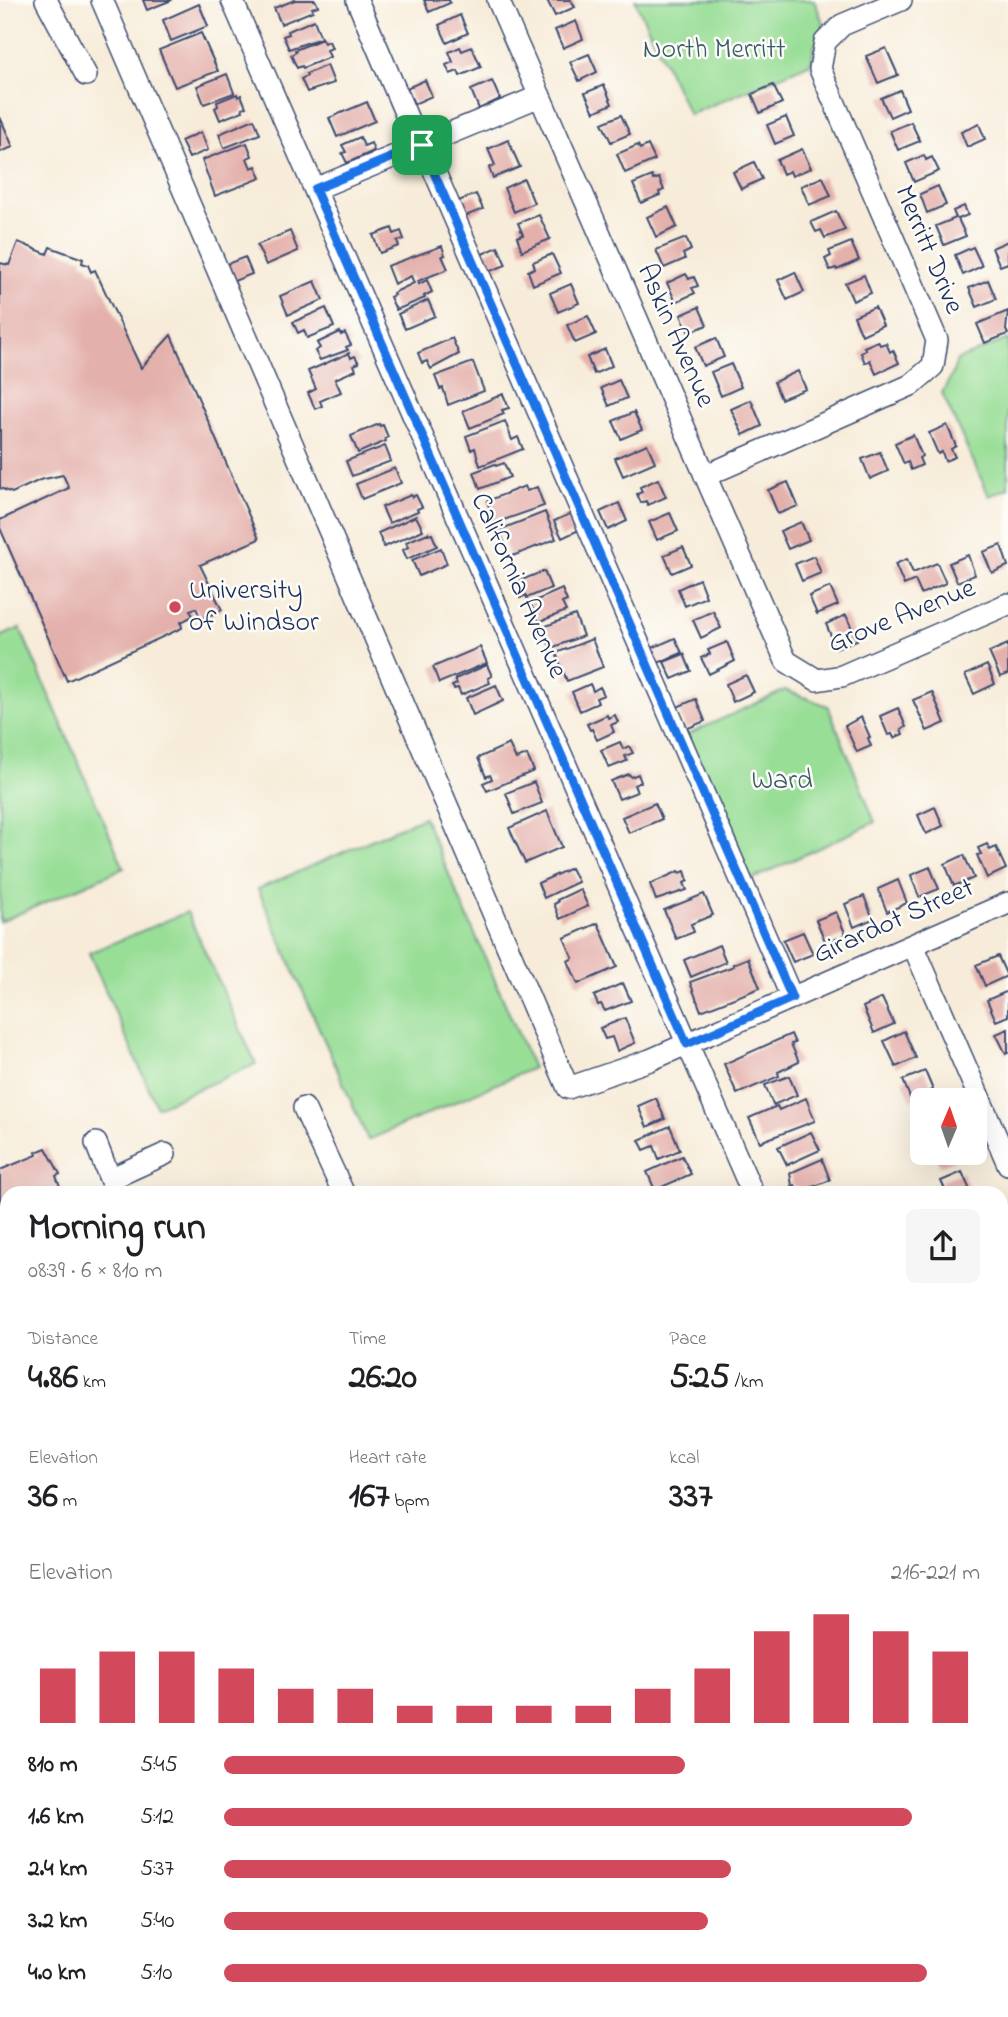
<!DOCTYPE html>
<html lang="en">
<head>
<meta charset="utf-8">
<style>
  body { margin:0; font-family:"Indie Flower",sans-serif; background:#f6f6f6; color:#202124; height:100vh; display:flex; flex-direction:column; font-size:26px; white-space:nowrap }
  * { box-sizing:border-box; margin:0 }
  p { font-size:23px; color:#757577 }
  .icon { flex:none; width:38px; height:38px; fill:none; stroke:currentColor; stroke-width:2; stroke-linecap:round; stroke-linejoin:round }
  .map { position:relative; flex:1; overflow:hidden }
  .sheet { position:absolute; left:0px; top:1186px; width:1008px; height:831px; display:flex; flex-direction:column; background:#fff; border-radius:21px 21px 0 0; box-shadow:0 7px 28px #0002 }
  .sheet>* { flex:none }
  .needle { width:46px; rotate:2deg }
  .fabs { position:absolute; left:910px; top:1088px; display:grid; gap:14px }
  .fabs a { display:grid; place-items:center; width:77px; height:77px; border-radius:10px; background:#fff; box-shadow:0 7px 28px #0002; font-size:35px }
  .pin { position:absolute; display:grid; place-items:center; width:60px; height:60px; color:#fff; margin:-30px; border-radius:14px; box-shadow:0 4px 10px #0006 }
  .round { display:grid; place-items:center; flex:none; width:74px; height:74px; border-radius:10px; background:#f6f6f6 }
  .head { display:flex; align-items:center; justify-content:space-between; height:119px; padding:0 28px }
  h1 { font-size:38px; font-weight:800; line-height:52px }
  .figures { display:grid; grid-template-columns:repeat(3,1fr); gap:10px; height:119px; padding:7px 28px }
  .figures div { display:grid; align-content:center }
  .figures b { font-size:35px; font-weight:800 }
  .figures small { font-size:19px; font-weight:400 }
  .figures p { font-size:19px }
  .chart { height:196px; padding:14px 28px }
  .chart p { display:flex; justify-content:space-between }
  .chart svg { width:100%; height:126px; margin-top:7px; stroke:#d1495b; stroke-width:6 }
  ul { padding:0 28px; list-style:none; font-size:23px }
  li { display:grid; grid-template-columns:112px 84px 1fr; align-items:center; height:52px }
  li i { height:18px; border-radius:9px; background:#d1495b }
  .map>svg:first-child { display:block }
</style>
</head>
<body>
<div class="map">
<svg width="1008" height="2017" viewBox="0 0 1008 2017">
  <rect width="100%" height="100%" fill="#fdfcf7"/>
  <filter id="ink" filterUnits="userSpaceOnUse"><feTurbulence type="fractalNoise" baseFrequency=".0143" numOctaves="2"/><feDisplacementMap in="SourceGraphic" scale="14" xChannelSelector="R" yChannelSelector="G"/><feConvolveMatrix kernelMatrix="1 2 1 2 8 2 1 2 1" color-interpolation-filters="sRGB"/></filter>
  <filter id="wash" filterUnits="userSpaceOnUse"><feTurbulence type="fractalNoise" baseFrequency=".00686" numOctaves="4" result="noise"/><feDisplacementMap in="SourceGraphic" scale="28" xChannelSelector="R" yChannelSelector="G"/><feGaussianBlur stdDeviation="1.57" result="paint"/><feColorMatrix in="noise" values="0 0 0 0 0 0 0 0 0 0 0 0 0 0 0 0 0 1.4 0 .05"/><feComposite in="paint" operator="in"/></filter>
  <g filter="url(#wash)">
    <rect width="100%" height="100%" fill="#f7ecd9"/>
    <path fill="#99de97" stroke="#5a867a" stroke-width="2" d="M635,0H814L825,27L814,47L811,63L689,115Z
      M1008,339V488L989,496L942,393L952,375L957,360Z
      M20,628L124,868L0,922V637Z
      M785,690L828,706L875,822L748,881L687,735Z
      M424,817L533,1068L368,1140L258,889Z
      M187,912L256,1064L157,1107L89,953Z"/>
    <g id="blocks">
      <path fill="#e4b0ac" d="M143,0H172L147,10Z
        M295,0H315L318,6L312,8L313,11L281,24L274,8Z
        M424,0H449L450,3L429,12Z
        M547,0H571L575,7L555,16Z
        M199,4L208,26L171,41L163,20Z
        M460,15L468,33L447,43L439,25Z
        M314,20L321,38L289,49L283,36L289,34L288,31Z
        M576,21L583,39L563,48L555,30Z
        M201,33L218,71L175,87L159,50Z
        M322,39L324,43L329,41L332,48L327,50L330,57L303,68L302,66L297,68L291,55L296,52L295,50Z
        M460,47L462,51L472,47L481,67L460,76L458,71L450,74L446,65L453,62L449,52Z
        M886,48L898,75L878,83L866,56Z
        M589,54L597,72L579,81L570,62Z
        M327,65L334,83L307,92L301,79L307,76L306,74Z
        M227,74L234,93L204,104L197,86Z
        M425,80L432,96L414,104L407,88Z
        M492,81L500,99L479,109L471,90Z
        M604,85L612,104L594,112L585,93Z
        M773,85L782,103L760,113L752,94Z
        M900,90L908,109L890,117L881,98Z
        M237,94L238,97L241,95L246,107L242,108L243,111L220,120L215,108L218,106L217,102Z
        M367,102L375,121L337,137L329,118Z
        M621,115L630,134L611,142L602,123Z
        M0,117L13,147L0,152Z
        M786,117L794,136L775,144L767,125Z
        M254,119L260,134L224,148L219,134Z
        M911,122L920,141L898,150L890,131Z
        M979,124L985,139L967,147L961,132Z
        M201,132L208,150L189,158L181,141Z
        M360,137L364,146L371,143L374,151L347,163L342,153L346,152L342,145Z
        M508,140L520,167L493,178L489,168L495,165L488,149Z
        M247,143L252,156L247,158L251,168L256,166L261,178L215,196L202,160Z
        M638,145L640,149L648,145L655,160L625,173L617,154Z
        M802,149L811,168L792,176L790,171L783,174L777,160Z
        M924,155L926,160L932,157L939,171L914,182L906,163Z
        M754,162L762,179L741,189L733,172Z
        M652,176L653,180L659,178L664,190L659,192L660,195L641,203L633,184Z
        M823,177L831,196L809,205L801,186Z
        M524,179L534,203L514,212L504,188Z
        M938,186L946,205L927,213L920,194Z
        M476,194L483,209L463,217L456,202Z
        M964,206L968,215L958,219L966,236L944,245L936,226L956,218L953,211Z
        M668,207L677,227L656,237L647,217Z
        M836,211L845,230L825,238L821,230L816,232L811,222Z
        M539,215L550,239L522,251L517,237L523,235L518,223Z
        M392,228L394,234L401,231L404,239L397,241L399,246L380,253L373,235Z
        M290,231L298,251L266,265L257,245Z
        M686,238L691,250L683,254L685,259L664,268L656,250Z
        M1008,241V263L1000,266L992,248Z
        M18,242L47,254L50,247L83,259L82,263L88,265L91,272L95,270L141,368L171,335L259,539L200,565L222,610L201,619L196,608L190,610L193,616L181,622L182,628L67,681L0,528V520L69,488L63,475L40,480L12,493L0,488V263L9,265Z
        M851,242L859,260L837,270L836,268L830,270L825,259L831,256L829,251Z
        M442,246L445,255L442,256L448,269L418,281L419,284L427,280L432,292L424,296L425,298L396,310L390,297L394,295L393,293L414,283L411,276L394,284L387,266Z
        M498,247L506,265L488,272L480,255Z
        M973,247L982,266L963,275L955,255Z
        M552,254L561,273L533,285L528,271L535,268L533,262Z
        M245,257L252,274L234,281L227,264Z
        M795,272L804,292L787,300L778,280Z
        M686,274L689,279L694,277L698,286L692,288L695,293L676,302L667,283Z
        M864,275L871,293L853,301L845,283Z
        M988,280L996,299L977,307L969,288Z
        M315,281L323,300L288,315L280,296Z
        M571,284L579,303L558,312L550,293Z
        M428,300L435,316L405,329L398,314Z
        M699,307L707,325L689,333L681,315Z
        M875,307L883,325L862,335L854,316Z
        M326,308L334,327L307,338L304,330L298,333L293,322Z
        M1008,311L1006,330L1008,334L985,343L977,324Z
        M588,316L596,334L575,343L567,325Z
        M340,332L341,335L345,333L351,345L346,347L348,350L320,360L315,351L320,348L317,343Z
        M452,338L459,354L431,369L427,361L422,363L418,353Z
        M716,338L724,357L703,366L695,347Z
        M878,341L880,345L886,343L890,352L893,350L899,363L876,374L870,360L865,363L861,353L866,350L864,347Z
        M605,349L612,366L594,374L587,357Z
        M349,353L351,358L355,356L359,363L354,365L356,370L335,379L341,392L320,401L322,406L315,409L308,393L316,389L308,371Z
        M473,362L484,391L448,405L443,388L440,389L435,376Z
        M731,364L741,387L721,396L711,372Z
        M798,371L806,389L781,399L774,382Z
        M619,380L627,398L609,406L601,388Z
        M503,394L509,408L502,410L504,414L470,428L463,411Z
        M751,400L762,426L743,435L731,409Z
        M634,412L642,430L621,439L613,421Z
        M505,421L512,440L518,437L523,449L480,466L475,448L471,450L466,436Z
        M379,424L380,426L383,425L388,437L385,439L386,441L358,453L351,436Z
        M947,425L956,446L951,449L955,457L945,461L942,452L938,454L929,433Z
        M913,435L922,456L919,458L922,465L911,470L908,462L904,464L895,443Z
        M647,444L655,462L623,476L615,458Z
        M385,446L391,461L352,476L346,461Z
        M880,452L888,471L870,479L862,459Z
        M504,463L510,477L480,489L474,472L495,464L496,466Z
        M395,468L401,483L362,499L356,484Z
        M658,479L666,497L648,505L646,501L641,503L637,494L642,492L640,487Z
        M788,482L798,506L778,514L768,490Z
        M525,486L527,491L537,487L544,506L495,523L487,501Z
        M411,495L412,497L416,495L422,507L417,509L418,511L389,523L382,507Z
        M619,503L627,521L608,530L600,512Z
        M545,512L556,539L510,557L499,530Z
        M572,513L579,530L562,538L554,521Z
        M670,513L678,531L657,540L649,522Z
        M416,516L423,530L384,547L378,533Z
        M801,522L809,540L788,549L780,531Z
        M428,533V535L432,534L437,546L407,559L403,550L408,547L406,542Z
        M1001,545L1008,566L992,573L983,552Z
        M683,547L691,565L672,573L664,555Z
        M441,548L447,564L419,576L412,560Z
        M968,555L975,575L957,582L949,563Z
        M814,556L821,573L802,581L795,564Z
        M907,559L913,573L937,563L946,583L921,594L915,580L904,585L895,564Z
        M544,571L551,588L527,598L526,595L520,598L516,587L521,585L519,581Z
        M699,579L706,597L685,606L678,589Z
        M830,587L838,605L817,614L809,596Z
        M562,589L567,601L562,603L566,611L539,622L530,603Z
        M713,611L721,628L701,638L693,620Z
        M575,615L583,636L551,648L543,627Z
        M846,615L857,640L836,648L826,624Z
        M675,638L682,653L658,663L652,648Z
        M592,639L603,667L567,681L556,653Z
        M727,642L735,661L709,674L701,658L710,654L708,650Z
        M1008,644V674L1000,677L989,652Z
        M480,647L487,663L439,683L433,667Z
        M684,654L691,671L672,679L664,662Z
        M487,665L492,676L488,678L490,683L461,695L458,688L454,689L452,686L457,684L455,679Z
        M987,665L995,684L974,694L965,675Z
        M746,675L754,692L733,702L726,684Z
        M590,684L593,691L600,687L604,695L596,698L598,703L580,711L572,692Z
        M496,685L503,701L473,715L466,698Z
        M932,692L945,723L927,731L913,700Z
        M696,699L705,721L686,729L677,707Z
        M898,708L906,727L901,729L903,734L894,738L892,734L888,735L880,716Z
        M607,715L608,718L615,715L618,722L611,725L614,732L597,740L592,729L590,730L587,724Z
        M861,717L870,737L868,738L871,746L857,752L845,726Z
        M620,742L623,749L629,746L633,753L625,756L627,761L609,768L601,750Z
        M509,744L516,759L527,755L534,771L487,791L483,783L492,779L490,775L486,777L478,758Z
        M629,774L631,777L638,774L641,782L634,785L637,792L619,799L611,781Z
        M534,782L542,803L514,814L506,793Z
        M655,803L662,819L629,833L622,817Z
        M935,807L943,826L926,834L918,815Z
        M547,811L562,847L525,863L509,828Z
        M987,844L990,850L996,847L1006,869L987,878L977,855L981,854L978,848Z
        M964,855L974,878L954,886L945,864Z
        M930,867L939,889L919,897L911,875Z
        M571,868L578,882L544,898L538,883Z
        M679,871L680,873L685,871L688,881L684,883L687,890L656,900L650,884Z
        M898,880L907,903L887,912L878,889Z
        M580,889L588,906L560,919L554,904L558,902L557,900Z
        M704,894L713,915L691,924L694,932L676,939L664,910Z
        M864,896L873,919L854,927L845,904Z
        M836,912L846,935L826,943L816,920Z
        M598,923L617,967L578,984L568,961L573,958L564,938Z
        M803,932L813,954L793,962L783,940Z
        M719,945L726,962L691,977L684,960Z
        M998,956L1007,976L985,986L976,965Z
        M748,958L760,988L701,1011L690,982L734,966L733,964Z
        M623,983L631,1001L605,1011L601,1004L598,1005L594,996Z
        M1008,991V1016L996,1021L987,1000Z
        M882,998L894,1024L874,1033L863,1007Z
        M625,1018L635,1043L617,1051L612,1037L605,1039L600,1028Z
        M1008,1029V1053L1006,1054L996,1034Z
        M904,1031L916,1058L896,1067L884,1041Z
        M791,1034L795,1043L791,1044L799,1062L778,1072L779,1076L737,1094L724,1064Z
        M925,1071L933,1090L911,1100L903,1080Z
        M789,1076L797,1095L773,1105L765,1085Z
        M656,1098L665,1119L647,1127L638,1106Z
        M806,1098L815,1121L760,1142L749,1118L777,1106L779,1110Z
        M670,1126L680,1150L659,1159L654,1146L644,1150L639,1140Z
        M811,1132L820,1150L787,1165L778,1147Z
        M46,1148L60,1174L56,1176L63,1194H7V1234L3,1236L7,1245V1342L0,1345V1170L37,1155L36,1152Z
        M935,1153H961L962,1156L940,1166Z
        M682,1156L691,1174L655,1190L647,1172Z
        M822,1159L830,1180L798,1193L795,1185L792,1186L790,1173Z
        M962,1172L970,1190L963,1194H947L941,1181Z
        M1004,1270L1008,1279V1291L1001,1295V1271Z
        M1008,1306V1329L1003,1332L1001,1309Z
        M7,1382V1488L0,1491V1385Z
        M1003,1582L1008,1592V1607L1001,1611V1583Z
        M1001,1961L1008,1977V2017H816L830,2011H1001Z"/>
    </g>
  </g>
  <g filter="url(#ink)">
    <use href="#blocks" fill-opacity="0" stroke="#3c4b70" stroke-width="2"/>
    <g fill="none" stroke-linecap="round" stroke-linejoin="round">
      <defs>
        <path id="minor" d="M46,0L86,75
          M102,0L568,1088L650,1060L1008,903
          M232,0L753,1194
          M357,0L409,122L423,145L792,998
          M498,0L786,661L817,680L842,676L1008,604
          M315,189L540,96
          M705,476L911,385L933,366L937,340L820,69L825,42L842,25L901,0
          M913,945L1008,1164
          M304,1108L344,1194
          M96,1143L116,1194
          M110,1179L165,1154
          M1001,1641L1008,1638
          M1001,1764L1008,1780
          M1001,1918L1008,1915"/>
      </defs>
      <use href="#minor" stroke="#3c4b70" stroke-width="24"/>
      <use href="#minor" stroke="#fff" stroke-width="21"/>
    </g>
  </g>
  <g fill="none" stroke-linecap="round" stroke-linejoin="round" filter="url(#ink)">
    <defs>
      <path id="route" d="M422,145L792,998L687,1044L315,189Z"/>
    </defs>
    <use href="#route" stroke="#fff" stroke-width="14"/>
    <use href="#route" stroke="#1a73e8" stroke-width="9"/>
  </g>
  <circle fill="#d1495b" stroke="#fdfcf7" stroke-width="2.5" cx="175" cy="607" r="7"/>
  <g text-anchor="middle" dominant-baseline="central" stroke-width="5" stroke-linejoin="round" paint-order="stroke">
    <g font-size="28" fill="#3a5b6c" stroke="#fdfcf7">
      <text x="714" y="50">North Merritt</text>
      <text x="782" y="781">Ward</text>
    </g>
    <g font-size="28" fill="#1b2f5e" stroke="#fdfcf7">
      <text transform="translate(928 250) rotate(67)">Merritt Drive</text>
      <text transform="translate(675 336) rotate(66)">Askin Avenue</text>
      <text transform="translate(518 586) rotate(66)">California Avenue</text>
      <text transform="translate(902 617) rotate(-22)">Grove Avenue</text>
      <text transform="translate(894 922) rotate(-24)">Girardot Street</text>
    </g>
    <g font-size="28" fill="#1b2f5e" stroke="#fdfcf7" text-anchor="start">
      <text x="189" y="591">University<tspan x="189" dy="32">of Windsor</tspan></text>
    </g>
  </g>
</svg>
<div class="fabs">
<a><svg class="needle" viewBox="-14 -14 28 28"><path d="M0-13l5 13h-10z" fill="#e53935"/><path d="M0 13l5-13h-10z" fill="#757577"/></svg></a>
</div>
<div class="pin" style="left:422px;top:145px;background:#1e9e55"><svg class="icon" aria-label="arrive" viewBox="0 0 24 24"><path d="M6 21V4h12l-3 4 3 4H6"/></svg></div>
<section class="sheet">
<div class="head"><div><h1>Morning run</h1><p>08:39 · 6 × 810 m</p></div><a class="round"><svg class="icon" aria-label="share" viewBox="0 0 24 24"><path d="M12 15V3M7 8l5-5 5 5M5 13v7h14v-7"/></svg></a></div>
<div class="figures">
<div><p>Distance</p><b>4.86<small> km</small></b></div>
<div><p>Time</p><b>26:20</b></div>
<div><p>Pace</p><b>5:25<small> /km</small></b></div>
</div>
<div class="figures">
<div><p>Elevation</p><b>36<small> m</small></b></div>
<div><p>Heart rate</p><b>167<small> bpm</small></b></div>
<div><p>kcal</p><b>337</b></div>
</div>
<div class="chart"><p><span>Elevation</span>216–221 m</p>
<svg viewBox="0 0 160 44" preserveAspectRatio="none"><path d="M5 44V25M15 44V19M25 44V19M35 44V25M45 44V32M55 44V32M65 44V38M75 44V38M85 44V38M95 44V38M105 44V32M115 44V25M125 44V12M135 44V6M145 44V12M155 44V19"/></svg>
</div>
<ul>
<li><b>810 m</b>5:45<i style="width:61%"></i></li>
<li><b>1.6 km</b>5:12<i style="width:91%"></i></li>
<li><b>2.4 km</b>5:37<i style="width:67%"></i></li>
<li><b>3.2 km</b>5:40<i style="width:64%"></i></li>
<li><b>4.0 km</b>5:10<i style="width:93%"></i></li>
</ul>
</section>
</div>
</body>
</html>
